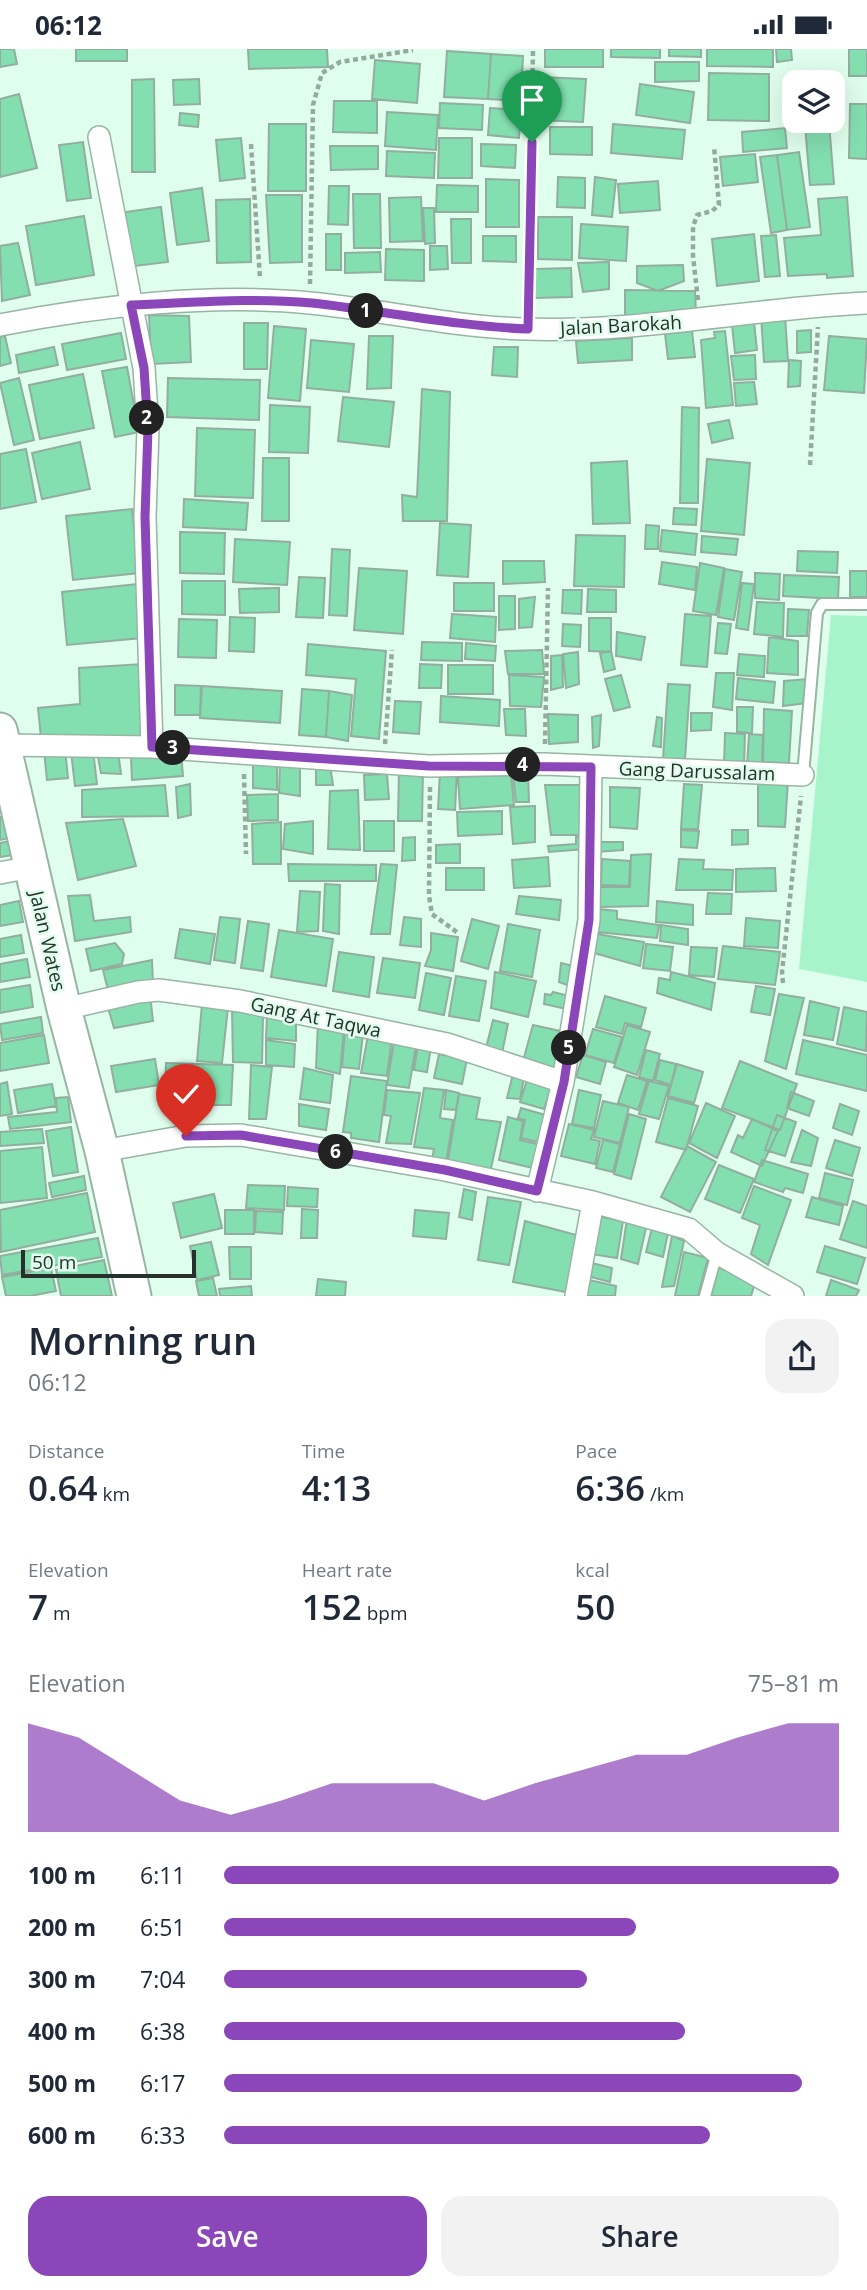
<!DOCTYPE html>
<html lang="en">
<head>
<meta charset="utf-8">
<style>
  body { margin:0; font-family:"Open Sans",sans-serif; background:#f2f2f3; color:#1f2937; height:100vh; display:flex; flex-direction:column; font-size:26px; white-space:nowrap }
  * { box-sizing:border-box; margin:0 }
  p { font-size:23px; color:#747a83 }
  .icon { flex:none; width:38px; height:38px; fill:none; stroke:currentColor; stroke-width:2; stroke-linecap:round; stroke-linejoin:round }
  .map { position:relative; height:1247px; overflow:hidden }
  .sheet { display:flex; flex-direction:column; background:#fff; flex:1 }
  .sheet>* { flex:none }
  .fabs { position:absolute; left:782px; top:21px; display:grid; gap:14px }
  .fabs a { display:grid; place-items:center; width:63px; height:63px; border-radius:14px; background:#fff; box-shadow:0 7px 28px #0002; font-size:35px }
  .scale { position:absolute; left:21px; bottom:18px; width:175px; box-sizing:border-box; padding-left:7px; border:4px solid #25312a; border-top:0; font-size:19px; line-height:24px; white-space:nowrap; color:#25312a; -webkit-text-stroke:5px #e0feed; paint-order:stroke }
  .pin { position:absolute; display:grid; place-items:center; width:60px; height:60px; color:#fff; margin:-72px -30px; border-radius:50% 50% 50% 0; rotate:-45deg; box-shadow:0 0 7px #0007 }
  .pin .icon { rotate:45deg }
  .km { position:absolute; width:35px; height:35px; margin:-18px; border-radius:50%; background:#222; color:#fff; font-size:19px; line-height:35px; text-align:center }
  .round { display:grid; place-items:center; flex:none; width:74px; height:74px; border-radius:21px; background:#f2f2f3 }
  .headline { display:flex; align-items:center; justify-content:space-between; height:119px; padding:0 28px }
  h1 { font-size:38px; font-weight:600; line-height:52px }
  .metrics { display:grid; grid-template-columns:repeat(3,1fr); gap:10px; height:119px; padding:7px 28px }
  .metrics div { display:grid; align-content:center }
  .metrics b { font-size:35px; font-weight:600 }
  .metrics small { font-size:19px; font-weight:400 }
  .metrics p { font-size:19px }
  .chart { height:196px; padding:14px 28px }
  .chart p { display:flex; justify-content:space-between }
  .chart svg { width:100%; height:126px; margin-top:7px; fill:#8b46b9; opacity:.7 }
  .primary-button { display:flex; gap:14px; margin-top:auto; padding:14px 28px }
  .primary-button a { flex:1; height:80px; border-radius:21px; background:#8b46b9; color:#fff; font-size:28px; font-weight:600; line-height:80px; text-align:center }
  .primary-button a+a { background:#f2f2f3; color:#1f2937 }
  ul { padding:0 28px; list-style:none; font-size:23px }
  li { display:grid; grid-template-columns:112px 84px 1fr; align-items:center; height:52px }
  li i { height:18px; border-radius:9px; background:#8b46b9 }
  .status { display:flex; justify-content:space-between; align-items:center; height:49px; padding:0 35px; background:#fff; direction:ltr }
  .status svg { height:19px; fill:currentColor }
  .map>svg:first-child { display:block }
</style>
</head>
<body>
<div class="status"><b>06:12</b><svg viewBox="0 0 49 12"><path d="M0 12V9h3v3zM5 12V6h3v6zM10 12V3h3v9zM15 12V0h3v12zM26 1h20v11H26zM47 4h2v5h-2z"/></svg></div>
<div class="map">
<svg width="867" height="1247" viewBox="0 0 867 1247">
  <rect width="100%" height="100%" fill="#e0feed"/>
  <path fill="#a7f4cb" d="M831,566L867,567V933L799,920Z"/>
  <path fill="#83dfb0" stroke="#91ae9e" stroke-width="2" d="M0,0H14L17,15L0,18Z
    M76,0H127V12H76Z
    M248,0H327L328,18L249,20Z
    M545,0H603V18H545Z
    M611,0H660V9L611,8Z
    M669,0H701V8L669,7Z
    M707,0H773V18L707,17Z
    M776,0H791L792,11L777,13Z
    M849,0H867V27H849Z
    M447,2L491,5L488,50L444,48Z
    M491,5L523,7L521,52L488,50Z
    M375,11L420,15L417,54L372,50Z
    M655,13H699V32L655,33Z
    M709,24L769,25V72L708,71Z
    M540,28L586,30L583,73L538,71Z
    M154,30L155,123H132V31Z
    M199,30L200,55L174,56L173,31Z
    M640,35L694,43L690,74L636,66Z
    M19,45L37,119L0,128V50Z
    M334,52H377V84L333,83Z
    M440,54L483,56L482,81L439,79Z
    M850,55H867V110L849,109Z
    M490,59L521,61L519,89L488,86Z
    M387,63L438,66L436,101L385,97Z
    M180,64L199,66L198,78L179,76Z
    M829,74L834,135L810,136L805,76Z
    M269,75H306V142H268Z
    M613,75L685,81L682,110L611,104Z
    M550,78H592V106L550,105Z
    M785,79L787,99L743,103L742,83Z
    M241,89L245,129L220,132L216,91Z
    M439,89H472V129H438Z
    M83,93L91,149L67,152L59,96Z
    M481,95L516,96L515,119L481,117Z
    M330,97H378V120L331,121Z
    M387,102L435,104L434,129L386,127Z
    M799,103L810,178L787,181L777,106Z
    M755,105L758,133L723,137L720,108Z
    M777,106L787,181L771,184L760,108Z
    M558,128L585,129V159L557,158Z
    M595,128L616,131L612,168L592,166Z
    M486,130L519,131V178H486Z
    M658,132L660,161L620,164L618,135Z
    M437,136L478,137V163H436Z
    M329,137H349L348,176L328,175Z
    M202,139L209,192L177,196L170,144Z
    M353,145H380L381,199H354Z
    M266,146H302V213L270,214Z
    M421,148L423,192L390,193L389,149Z
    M847,148L853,227L827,229V225L788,227L784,189L821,186L818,150Z
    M250,150L251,213L217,214L216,151Z
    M161,158L168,213L127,218L119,164Z
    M423,159H434L435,194L425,195Z
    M84,167L94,226L36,236L26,177Z
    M538,168H572V211L538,210Z
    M451,170H471V214H452Z
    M581,175L628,178L626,212L579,209Z
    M326,185H341V221H326Z
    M754,185L759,232L717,237L712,190Z
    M776,186L780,227L765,228L761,187Z
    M483,187H516V213L483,212Z
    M18,194L30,246L2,252L0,197Z
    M430,197H447L448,220L430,221Z
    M386,200L424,201V232L385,231Z
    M380,203L381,223L345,224V204Z
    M609,213V240L583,243L578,214Z
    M683,216L684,232L658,242L637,234V217Z
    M571,219L572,248L534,249V220Z
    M625,241L695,242L696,265L625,272Z
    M149,266L189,267L191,313L151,315Z
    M785,266L788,312L764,313L761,267Z
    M754,273L757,301L735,304L732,276Z
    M244,274H268L267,320H244Z
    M274,277L306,280L300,352L268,349Z
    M811,281V303L797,304V282Z
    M692,282L695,308L668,310L665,285Z
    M725,282L733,356L706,359L701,291L715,289L714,283Z
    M121,284L126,310L67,321L62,295Z
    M5,287L11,314L0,317V288Z
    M369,287H393L391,339L367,340Z
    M829,287L867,290L864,344L824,341Z
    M632,289V311L578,314L576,292Z
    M311,291L354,295L349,343L307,339Z
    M54,298L58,316L19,324L16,306Z
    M494,298H518L517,328L492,326Z
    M755,306L756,330L734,331L731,307Z
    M789,311L801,312L800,337L788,338Z
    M127,318L139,383L115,388L102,322Z
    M83,325L94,379L40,390L29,336Z
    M19,329L34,391L14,396L0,334Z
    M168,329L260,331L259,371L167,368Z
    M754,333L757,355L736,357L734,334Z
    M422,340L450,343L447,472H403L402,446L417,448Z
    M343,348L394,353L389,398L338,392Z
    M270,356L310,358L308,404L269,403Z
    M682,358L699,359L698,454H680Z
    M729,371L733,389L712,394L708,375Z
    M197,379L255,381L253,449L195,447Z
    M80,393L90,440L42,450L32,404Z
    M26,400L36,453L0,460V405Z
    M263,409H289V472H262Z
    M707,410L750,414L744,486L701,482Z
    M627,412L630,474L593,475L591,414Z
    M184,450L248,454L246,481L183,478Z
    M674,459L697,460L696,476L673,475Z
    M132,460L139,524L73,531L66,467Z
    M440,474L471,476L468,528L437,526Z
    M646,476L659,477L658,500H645Z
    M662,481L697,485L695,506L660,502Z
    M180,483L225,484L224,525L180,524Z
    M576,486L625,487L624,538L574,537Z
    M702,487L738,490L736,506L701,503Z
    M235,490L290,493L287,536L233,533Z
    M332,500L350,501L347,567L329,566Z
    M798,502L838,503L837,524L797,522Z
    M503,512H544L545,533L503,535Z
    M662,513L697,518L695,541L659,535Z
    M700,514L724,519L716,566L693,562Z
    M359,519L407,522L403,585L354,581Z
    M725,520L742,523L734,571L718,568Z
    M850,522H867V548H850Z
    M755,524L780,525L779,551L755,549Z
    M784,526L839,528L838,550L783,547Z
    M299,528L325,529L323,569L296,568Z
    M182,532H225V566L182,565Z
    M454,534H494V562H454Z
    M742,534L754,535L748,581L736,579Z
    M137,535L142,589L67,596L62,543Z
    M279,539V563L240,564L239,540Z
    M588,540L616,541V563H587Z
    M563,541H582L581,565L562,564Z
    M499,547H515V580L499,581Z
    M535,548L532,578L519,579V550Z
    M757,553L784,554L783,588L754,585Z
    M788,560L809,561L807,587H787Z
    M452,565L496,568L495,593L450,589Z
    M685,565L711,567L707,618L681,616Z
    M230,568L255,569L254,603L229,602Z
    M589,569H611V603L589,602Z
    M179,570L217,571L216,609L178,608Z
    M718,574L731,575L727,605L715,604Z
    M563,575L581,576L580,598L562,597Z
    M617,583L645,588L641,611L616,607Z
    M769,588L798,592V626L767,624Z
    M422,593L462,594V612L421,611Z
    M466,594L496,597L495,612L465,610Z
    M308,595L386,602L379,690L351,687L356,630L306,626Z
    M542,601L544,625H508L505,602Z
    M611,602L615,620L604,623L600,604Z
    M578,603L579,635L566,639L563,605Z
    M739,605L765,607L764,628L737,626Z
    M562,606L563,638L551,641V607Z
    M143,615L144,691L41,689L38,659L80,655L79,619Z
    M420,615L442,616L441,639H419Z
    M448,616H493V645H448Z
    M716,624H734L732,661L713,658Z
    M509,626L544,628L541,658L510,657Z
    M621,626L630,658L614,662L605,630Z
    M738,629L775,633L773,654L736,650Z
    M808,630L806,654L783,657L784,632Z
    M668,635L690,636L685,711L663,710Z
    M175,636L201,637L200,666H175Z
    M202,637L282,642L280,674L200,669Z
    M302,640L329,642L326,688L299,686Z
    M329,642L352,646L348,692L326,688Z
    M441,647L500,651L499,677L440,673Z
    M395,652L421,653L419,685L393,683Z
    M737,658H753L752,684L737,683Z
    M504,660H525L526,687L506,686Z
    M764,660L792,662L789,714L763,713Z
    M691,664H712L711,681L691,682Z
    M548,665L578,666V693L549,695Z
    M601,666L599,697L593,699L592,668Z
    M657,668L662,669L661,698L653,697Z
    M725,684L745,685L744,717H724Z
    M749,685L763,686L762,717L747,716Z
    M65,700L68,729L47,731L44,702Z
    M93,701L97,735L75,737L71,703Z
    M118,702L121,725L101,724L97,703Z
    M181,704L183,727L132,731L131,708Z
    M253,707L277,709V741L253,739Z
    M280,712L300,713V747L279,744Z
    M316,716H330L333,736H316Z
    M399,720L423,721L422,772H398Z
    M440,722L457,723L455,761L438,760Z
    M528,724L529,753H516L513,726Z
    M387,725L389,750L365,751L364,726Z
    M511,726L514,756L460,760L458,728Z
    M758,731L788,732L785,778L758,777Z
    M190,735L191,766L178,769L176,738Z
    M684,735L702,736L698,780H681Z
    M165,736L168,767L82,768V741Z
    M545,736H585L583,786H551Z
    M610,738L640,739L637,780L610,778Z
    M358,741L360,801L328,800L330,742Z
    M278,745V771L248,772L247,746Z
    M535,757V793L513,795L510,758Z
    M502,762V785L458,787L457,763Z
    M10,766L14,788L0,791V768Z
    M123,770L136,817L78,831L66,774Z
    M313,772V805L283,800L285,775Z
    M364,772H394V802H364Z
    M281,773V815H253L252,775Z
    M681,781L699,782L697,799L681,798Z
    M732,781H748V795L732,796Z
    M415,788V811L402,812L403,789Z
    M576,788L584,789L585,800L549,803L548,797L576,795Z
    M10,792L13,806L0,808V794Z
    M596,793H623V801L596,803Z
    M460,795V814H436V796Z
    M651,805L648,857L599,858L600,838H630L631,806Z
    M548,808L550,837L514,839L512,811Z
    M602,810L630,812L629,837L601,836Z
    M679,810L704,811L703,820L733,821L732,841H676Z
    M288,815L376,816V832H289Z
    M381,815L397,816L390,885H371Z
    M446,819H484V841H446Z
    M775,819L776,842L736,843V820Z
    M325,835L340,836L339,885L323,882Z
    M300,842L320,843L318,882L297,883Z
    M708,844L732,845L731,865H706Z
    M90,846L94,872L130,868L131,883L75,892L68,847Z
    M519,847L561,851L559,871L516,865Z
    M19,852L23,873L0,877V856Z
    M657,852L693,856V876L656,873Z
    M599,860L617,862V870L659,876L657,889L597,883Z
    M220,868L240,870L235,914L214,911Z
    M404,868L421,870V898L400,896Z
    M746,869L780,872L778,899L744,897Z
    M472,870L499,877L488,920L461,912Z
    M248,872L269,875L263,922L241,919Z
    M508,875L540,881L532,928L500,922Z
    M661,876L688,880V896L660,892Z
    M180,880L215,885L210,915L175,909Z
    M279,881L333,890L326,937L271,928Z
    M431,884L458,888L453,922L425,917L431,901Z
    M597,885L644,893L640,917L594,904Z
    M21,886L24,904L0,908V890Z
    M115,894L124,905L122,915L91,922L86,900Z
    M646,895L673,898L670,922L643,919Z
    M723,897L780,903L775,936L718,930Z
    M691,898L717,899L714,928L689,926Z
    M339,903L374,908L369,948L333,942Z
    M383,909L420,914L415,949L377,944Z
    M27,910L30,928L0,933V915Z
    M152,911L153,935L109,945L103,921Z
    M561,914L577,918L573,938L559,933Z
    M495,923L536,932L528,968L491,959Z
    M671,923L715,934L711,961L657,944L659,929L670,931Z
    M426,924L451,929L444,966L419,961Z
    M456,927L486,932L479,972L449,967Z
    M30,936L33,958L0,964V941Z
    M756,937L775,940L770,966L751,963Z
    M553,943L573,948L571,961L544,955L545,945L551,946Z
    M150,945L153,972L114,979L107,955Z
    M779,945L804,949L786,1020L765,1012Z
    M605,947L646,959L641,978L625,974L622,985L596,978Z
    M810,952L839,959L833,991L804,986Z
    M202,955L228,958L222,1014L197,1012Z
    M844,958L867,963L866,1002L837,995Z
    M232,961L263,967L262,1014L233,1013Z
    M267,967L296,968V992L266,989Z
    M41,968L43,984L2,991L0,975Z
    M493,971L508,975L501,1009L485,1003Z
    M318,974L344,979L340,1025L316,1019Z
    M533,976L565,983L557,1023L523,1012Z
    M627,976L650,983L637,1026L614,1018Z
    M593,980L622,988L614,1014L585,1006Z
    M345,982L363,985L359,1020L342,1018Z
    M44,986L49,1014L0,1022V994Z
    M368,986L392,989L387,1027L361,1024Z
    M266,991L295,995L294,1018L266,1016Z
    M803,991L867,1006V1042L796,1025Z
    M394,992L416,996L409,1039L387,1036Z
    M418,996L431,998L427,1023L414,1021Z
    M646,1001L660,1005L653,1032L639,1028Z
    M439,1005L467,1010L462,1035L434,1029Z
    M583,1006L606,1013L600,1035L576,1028Z
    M155,1010L159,1036L116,1043L111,1017Z
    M660,1011L676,1015L671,1036L655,1031Z
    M740,1012L797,1035L780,1081L722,1059Z
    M166,1014L233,1016L231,1056H165Z
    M677,1015L703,1023L694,1054L668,1047Z
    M251,1016L272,1018L266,1070H249Z
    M304,1019L333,1026L330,1054L300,1050Z
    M514,1021L525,1024L520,1050L507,1049Z
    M529,1025L553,1033L544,1060L520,1053Z
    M627,1026L647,1032L638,1061L618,1054Z
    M351,1027L387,1032L379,1093L351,1089V1084L343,1083Z
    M649,1032L669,1037L659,1070L639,1065Z
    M7,1033L12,1065L0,1067V1035Z
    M52,1035L56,1057L18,1064L14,1041Z
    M424,1039L444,1041L440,1069L453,1071L446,1114L432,1111L434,1100L414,1098Z
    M387,1041L420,1044L411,1095L386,1094L391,1067L384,1066Z
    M446,1041L459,1044L456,1061L444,1060Z
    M579,1041L601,1046L594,1079L572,1075Z
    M791,1043L814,1052L809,1067L787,1059Z
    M459,1045L480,1049L476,1070L501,1073L490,1124L447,1117Z
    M68,1048L71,1073L10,1080L8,1068L57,1063L56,1049Z
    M668,1049L698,1057L686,1101L656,1093Z
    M603,1052L629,1058L620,1094L594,1088Z
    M706,1054L735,1067L717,1109L689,1094Z
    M299,1055L329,1060L326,1081L299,1077Z
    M840,1055L859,1062L852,1086L833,1079Z
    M521,1059L549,1067L542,1094L521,1089L525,1071L518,1069Z
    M629,1065L646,1070L631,1130L614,1125Z
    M777,1066L796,1073L785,1107L765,1101Z
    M508,1068L523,1072L520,1091L541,1096L537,1120L499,1111Z
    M752,1070L778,1082L762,1117L731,1103L738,1086L743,1089Z
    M569,1075L594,1081L591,1090L600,1092L595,1115L561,1107Z
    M71,1078L78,1123L53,1127L46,1082Z
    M42,1080L44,1094L0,1097V1083Z
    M802,1081L818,1089L811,1117L791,1113Z
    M603,1091L620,1095L613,1123L596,1119Z
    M835,1091L860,1099L852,1127L826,1119Z
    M687,1097L716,1113L690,1163L661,1148Z
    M42,1098L47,1149L0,1154V1102Z
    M762,1111L808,1125L803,1144L785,1139L783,1143L754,1133Z
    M719,1116L754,1130L740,1164L705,1150Z
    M825,1124L853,1131L847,1156L819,1149Z
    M84,1127L86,1141L52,1148L49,1134Z
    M248,1136L285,1137L284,1161L246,1159Z
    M754,1137L791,1151L768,1216L751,1205L760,1176L742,1169Z
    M288,1138L318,1140L317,1158L287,1157Z
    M464,1140L476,1143L472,1171L459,1168Z
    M87,1144L95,1183L1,1203L0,1161Z
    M214,1145L222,1179L181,1189L173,1154Z
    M488,1148L521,1153L509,1216L478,1211Z
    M812,1148L843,1157L839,1176L806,1168Z
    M853,1152L867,1157V1199L840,1190Z
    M302,1160L318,1161L317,1189H301Z
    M225,1161H254V1185H225Z
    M415,1161L449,1164L446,1190L413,1187Z
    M256,1162L283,1163L282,1185L255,1183Z
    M597,1167L623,1172L617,1209L591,1205Z
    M627,1170L647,1174L638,1215L621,1210Z
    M525,1172L576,1186L566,1243L513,1233Z
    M652,1179L668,1184L663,1208L646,1203Z
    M672,1187L684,1192L674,1237L662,1238Z
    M98,1189L102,1208L2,1226L0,1207Z
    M211,1193L219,1226L197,1231L190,1197Z
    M825,1197L865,1209L857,1235L817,1223Z
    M229,1198H251V1230H230Z
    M684,1203L708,1209L698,1247H675Z
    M104,1211L112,1247H61L56,1221Z
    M588,1213L612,1219L610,1233L587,1227Z
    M716,1218L756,1231L751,1247H709Z
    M51,1219L56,1242L30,1247H6L2,1228Z
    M213,1229L217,1247H199L196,1232Z
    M318,1230L346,1233L345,1247H316Z
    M585,1230L616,1237L615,1247H582Z
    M831,1231L859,1241L856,1247H826Z
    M251,1237L252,1247H220L219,1240Z"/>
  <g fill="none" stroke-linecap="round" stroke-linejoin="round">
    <defs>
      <path id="lane" d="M803,726L817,564L822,555H867
        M705,1247L717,1204"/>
      <path id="street" d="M99,88L144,319L148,380L145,468L152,698
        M0,276C96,257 213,244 310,254C382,261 453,278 525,280C640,284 753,259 867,254
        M4,696L152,698L429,717L544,715L803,726
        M0,824L31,818
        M64,960L138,943L159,941L240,952L447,995L563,1033
        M102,1102L186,1087L241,1086L445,1121L593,1153L689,1180L717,1204L793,1247
        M537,1142L563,1033L589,871L591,718
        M576,1247L593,1153"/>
      <path id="primary" d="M0,681L64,960L102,1102L134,1247"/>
    </defs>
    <use href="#lane" stroke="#98b5a4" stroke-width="14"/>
    <use href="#street" stroke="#98b5a4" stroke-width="24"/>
    <use href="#primary" stroke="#98b5a4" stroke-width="37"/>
    <path stroke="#93aa9d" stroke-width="4.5" stroke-dasharray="5 3.5" stroke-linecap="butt" d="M251,95L260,229
      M310,235L313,56L322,24L340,13L413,1
      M698,251L693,207V178L697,166L712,162L719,156L714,97
      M529,262L533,0
      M810,416L818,278
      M385,695L392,601
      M545,695L548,539
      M244,725L246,805
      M430,738L429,847L432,865L458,884
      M783,934L782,923L801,747"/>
    <use href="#lane" stroke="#fff" stroke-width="10"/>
    <use href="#street" stroke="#fff" stroke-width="21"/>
    <use href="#primary" stroke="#fff" stroke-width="33"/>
  </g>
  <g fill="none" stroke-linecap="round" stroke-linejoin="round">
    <defs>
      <path id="route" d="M186,1087L241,1086L445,1121L537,1142L564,1033L589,871L591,718L429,717L152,698L145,468L148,380L144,319L131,256C190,254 252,248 312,254C384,262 455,277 528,280L532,93"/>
    </defs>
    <use href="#route" stroke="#fff" stroke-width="14"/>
    <use href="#route" stroke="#8b46b9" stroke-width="9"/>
  </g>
  <g text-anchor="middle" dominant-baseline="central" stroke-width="5" stroke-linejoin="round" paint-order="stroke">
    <g font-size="19" fill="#25312a" stroke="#e0feed">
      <text transform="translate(621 276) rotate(-3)">Jalan Barokah</text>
      <text transform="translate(697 722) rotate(2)">Gang Darussalam</text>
      <text transform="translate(48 892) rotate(77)">Jalan Wates</text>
      <text transform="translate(316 968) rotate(12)">Gang At Taqwa</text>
    </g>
  </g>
</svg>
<div class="fabs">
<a><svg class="icon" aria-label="layers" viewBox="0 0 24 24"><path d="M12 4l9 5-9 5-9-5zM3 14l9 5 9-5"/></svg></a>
</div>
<div class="scale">50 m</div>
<div class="pin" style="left:532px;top:93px;background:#1e9e55"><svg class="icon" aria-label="arrive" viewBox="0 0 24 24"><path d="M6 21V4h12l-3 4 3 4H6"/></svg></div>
<div class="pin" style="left:186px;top:1087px;background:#d93025"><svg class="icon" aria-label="check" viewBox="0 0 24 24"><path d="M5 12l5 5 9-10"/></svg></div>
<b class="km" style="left:366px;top:262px">1</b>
<b class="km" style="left:147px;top:369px">2</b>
<b class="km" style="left:173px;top:699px">3</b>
<b class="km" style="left:523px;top:716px">4</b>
<b class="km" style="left:569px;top:999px">5</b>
<b class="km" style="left:336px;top:1103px">6</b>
</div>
<section class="sheet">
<div class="headline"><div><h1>Morning run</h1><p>06:12</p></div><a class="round"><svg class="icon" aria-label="share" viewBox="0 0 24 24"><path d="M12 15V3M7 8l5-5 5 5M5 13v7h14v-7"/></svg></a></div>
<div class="metrics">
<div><p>Distance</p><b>0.64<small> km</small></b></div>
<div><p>Time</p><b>4:13</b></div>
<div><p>Pace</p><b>6:36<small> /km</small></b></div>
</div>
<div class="metrics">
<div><p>Elevation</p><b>7<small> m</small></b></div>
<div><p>Heart rate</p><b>152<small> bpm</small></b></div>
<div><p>kcal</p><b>50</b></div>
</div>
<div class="chart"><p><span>Elevation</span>75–81 m</p>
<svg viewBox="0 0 160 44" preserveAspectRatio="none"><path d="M0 44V6L10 11L20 22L30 33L40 38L50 33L60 27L70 27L80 27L90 33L100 27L110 22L120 17L130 17L140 11L150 6L160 6V44z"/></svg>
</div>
<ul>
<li><b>100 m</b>6:11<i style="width:100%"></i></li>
<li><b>200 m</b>6:51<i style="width:67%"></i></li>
<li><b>300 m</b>7:04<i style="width:59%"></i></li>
<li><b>400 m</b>6:38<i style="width:75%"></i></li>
<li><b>500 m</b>6:17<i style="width:94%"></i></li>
<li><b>600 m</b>6:33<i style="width:79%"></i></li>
</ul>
<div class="primary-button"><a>Save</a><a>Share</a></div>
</section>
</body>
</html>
